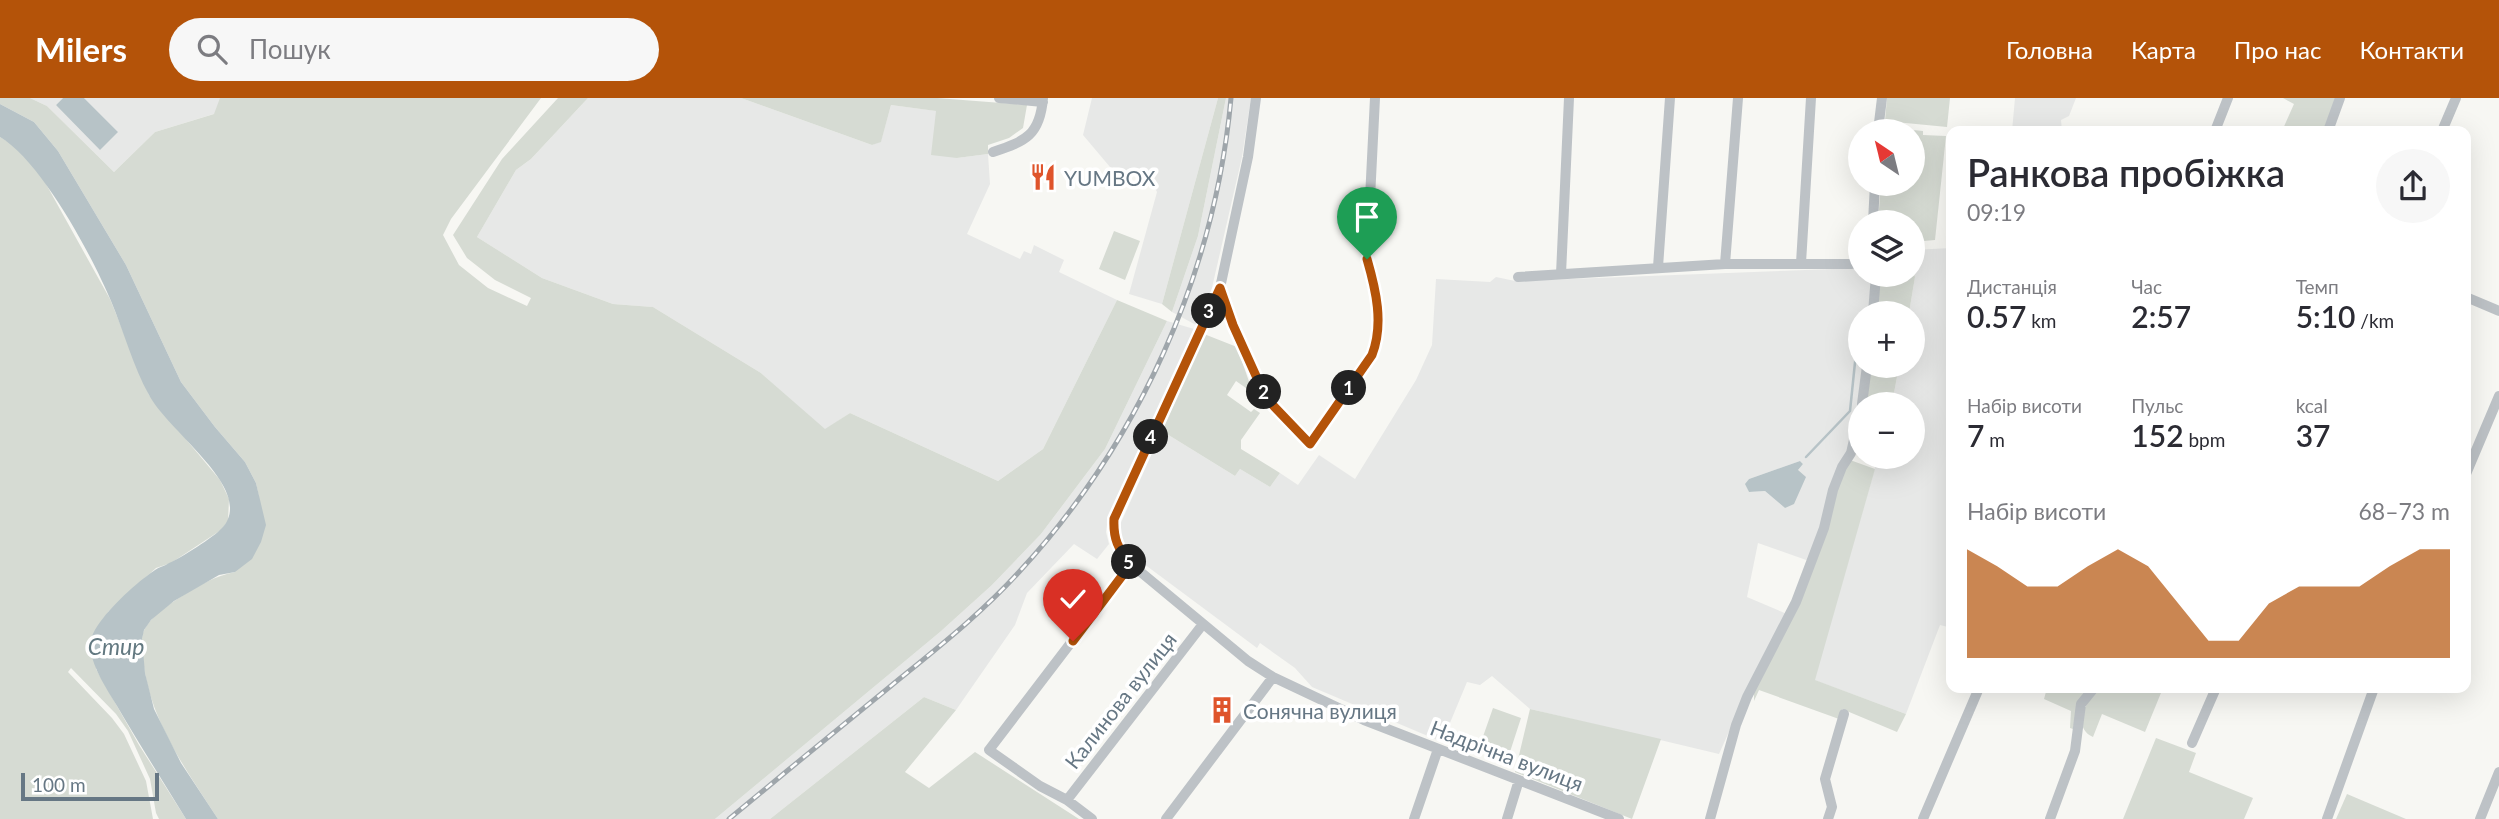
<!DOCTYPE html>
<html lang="uk">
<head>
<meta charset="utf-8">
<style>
  body { margin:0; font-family:Lato,sans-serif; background:#f7f7f7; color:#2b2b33; height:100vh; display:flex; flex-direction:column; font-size:26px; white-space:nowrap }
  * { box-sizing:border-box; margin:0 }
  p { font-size:23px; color:#7c7c81 }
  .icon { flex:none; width:38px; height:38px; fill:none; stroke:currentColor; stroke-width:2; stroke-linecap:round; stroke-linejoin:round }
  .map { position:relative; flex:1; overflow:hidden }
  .side { position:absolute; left:1946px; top:28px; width:525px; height:567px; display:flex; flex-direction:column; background:#fff; border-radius:14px; box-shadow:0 7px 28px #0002 }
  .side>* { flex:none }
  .needle { width:46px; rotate:325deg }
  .fabs { position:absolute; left:1848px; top:21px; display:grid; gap:14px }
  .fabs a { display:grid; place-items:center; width:77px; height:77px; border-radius:50%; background:#fff; box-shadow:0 7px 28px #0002; font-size:35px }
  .scale { position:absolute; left:21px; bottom:18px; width:138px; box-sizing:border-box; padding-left:7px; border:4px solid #667784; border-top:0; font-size:19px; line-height:24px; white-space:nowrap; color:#667784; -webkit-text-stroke:5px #fff; paint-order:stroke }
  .pin { position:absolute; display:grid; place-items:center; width:60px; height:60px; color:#fff; margin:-72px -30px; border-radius:50% 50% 50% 0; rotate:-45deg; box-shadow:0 0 7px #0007 }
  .pin .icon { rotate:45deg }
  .km { position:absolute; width:35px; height:35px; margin:-18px; border-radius:50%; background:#222; color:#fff; font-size:19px; line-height:35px; text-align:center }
  .round { display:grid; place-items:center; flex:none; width:74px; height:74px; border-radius:37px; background:#f7f7f7 }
  .headline { display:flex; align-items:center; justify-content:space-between; height:119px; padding:0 21px }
  h1 { font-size:38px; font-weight:600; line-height:52px }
  .metrics { display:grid; grid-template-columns:repeat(3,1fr); gap:10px; height:119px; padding:7px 21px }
  .metrics div { display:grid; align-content:center }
  .metrics b { font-size:30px; font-weight:600 }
  .metrics small { font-size:19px; font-weight:400 }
  .metrics p { font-size:19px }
  .chart { height:196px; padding:14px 21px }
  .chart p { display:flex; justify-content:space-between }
  .chart svg { width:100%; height:126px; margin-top:7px; fill:#b45309; opacity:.7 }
  header { display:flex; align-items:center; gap:42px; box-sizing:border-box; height:98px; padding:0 35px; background:#b45309; color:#fff }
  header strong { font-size:33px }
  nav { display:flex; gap:38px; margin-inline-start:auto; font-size:24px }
  .search { width:490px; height:63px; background:#f7f7f7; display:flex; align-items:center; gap:18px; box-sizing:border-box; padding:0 24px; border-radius:38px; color:#7c7c81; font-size:26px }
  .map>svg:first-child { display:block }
</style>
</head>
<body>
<header>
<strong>Milers</strong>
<div class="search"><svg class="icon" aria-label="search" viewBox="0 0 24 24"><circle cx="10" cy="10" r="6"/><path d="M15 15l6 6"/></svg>Пошук</div>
<nav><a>Головна</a><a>Карта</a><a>Про нас</a><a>Контакти</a></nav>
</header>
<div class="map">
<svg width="2499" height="721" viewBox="0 0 2499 721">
  <rect width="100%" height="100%" fill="#f7f7f3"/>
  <path fill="#e7e8e7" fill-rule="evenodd" d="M30,0H63L56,7L118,34L84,0H220V14L155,34L114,74L47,8Z
    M588,0H741L872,47L881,43L891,7L937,13L957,60L988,56L990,86L967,136L1020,161L1024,153L1031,156L1034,147L1064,162L1059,174L1117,202L1043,351L998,383L850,315L825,332L761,275L653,209L613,206L542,180L477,139L516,72L531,61Z
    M1092,0H1218L1162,206L1129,196L1157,94L1148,77L1110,69L1083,37Z
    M1226,0H1251L1242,59L1211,194L1196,227L1172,214L1198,138Z
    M2015,0H2076L2069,18L2061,22L2062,33H2012Z
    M1951,150V520L1948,529L1940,527L1906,616L1814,582L1878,359H1913V306H1892L1899,268H1913V215H1909L1915,179L1913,152Z
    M1860,170V177H1874L1871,215H1860V268H1865L1857,320L1849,354L1809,463L1758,445L1747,499L1787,516L1745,598L1719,656L1530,611L1492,578L1480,587L1467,584L1442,644L1312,589L1295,570L1260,545L1257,550L1140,463L1124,447L1119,429L1162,333L1235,378L1240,371L1270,389L1280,375L1298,387L1319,357L1355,381L1416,282L1432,247L1436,181L1490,184L1496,179L1515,183ZM1800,363L1803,366L1798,372L1785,410L1765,393L1749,394L1746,386L1749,381Z
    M1167,223L1194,231L1108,419L1106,434L1109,446L1097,461L1074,446L1027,495L1015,527L956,612L924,599L770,721H715L940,534L992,487L1041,436L1105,351Z"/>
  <path fill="#d6dbd3" d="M0,0H30L47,8L114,74L155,34L214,16L220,0H541L451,121L443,137L459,167L488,190L527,208L531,200L495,182L467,160L453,137L502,61L558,0H588L531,61L516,72L477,139L542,180L613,206L653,209L761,275L825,331L850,315L998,383L1043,351L1117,202L1167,223L1105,351L1041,436L992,487L940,534L715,721H218C186,672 149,621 143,561C142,553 141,543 143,535C149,519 168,507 182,498C199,487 215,478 235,474L259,399L256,385L245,364L215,329L181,284L126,167L58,53L34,24L0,6Z
    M741,0H937L1027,7L1023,30L1009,40L988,47V56L957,60L931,57L936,13L891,7L881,44L872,47Z
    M1218,0H1226L1198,138L1172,214L1162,206Z
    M1887,0H1950L1947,29L1885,23Z
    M2283,0H2336L2323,33H2282L2294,6Z
    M1885,29L1923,33V37L1946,38L1935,142L1913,144V124H1878L1881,86H1913V33H1884Z
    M0,39L17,49L41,77L110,201L149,297L220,382L229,401L228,423L221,432L171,465L156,470L108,514L96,571L139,647L186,721H159L156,715L150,681L128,633L116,616L71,570L68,574L112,620L124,636L146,683L153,721H0Z
    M1114,133L1140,143L1125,182L1099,171Z
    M1913,172L1915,179L1909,215H1876L1879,177H1913Z
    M1204,236L1237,249L1253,295L1236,283L1227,297L1251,314L1254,311L1260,315L1241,342V351L1280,375L1270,389L1240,371L1235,378L1162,333Z
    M1870,268H1899L1892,306H1864Z
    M1850,362L1875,371L1815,582L1906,616L1897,634L1842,611L1839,621L1759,592L1754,603V591L1798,505L1836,393Z
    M2047,590H2090L2079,604L2073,631L2070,630L2071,613L2044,601Z
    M2097,590H2163L2145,634L2102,616L2093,639C2071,629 2087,603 2097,590Z
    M924,599L956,612L905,674L929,690L975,654L1079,721H770Z
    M1493,610L1521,620L1508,660L1479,650Z
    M1530,611L1661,641L1632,721L1515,674Z
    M2156,640L2196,655L2189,674L2253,700L2244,721H2123Z
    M2347,696L2406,721H2336Z"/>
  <path fill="#b7c3c7" d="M63,0H84L118,34L100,52L56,7Z
    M0,6L34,24L58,53L126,167L181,284L215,329L245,364L256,385L266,427L261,444L252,461L235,474L219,477L174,503L151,522L144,532L142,541L145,575L154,611L181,665L218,721H186C163,683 139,646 117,608C106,590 94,572 90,551C86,528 137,484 155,472C159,469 165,468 169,465C181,460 214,439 222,430C227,425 230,418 230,411C232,376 166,329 149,297C133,268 124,234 111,203C92,158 42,64 0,39Z
    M1800,363L1803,366L1798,372L1806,379L1794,406L1785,410L1765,393L1749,394L1745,386L1749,381Z"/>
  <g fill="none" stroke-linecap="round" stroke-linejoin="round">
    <path stroke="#b7c3c7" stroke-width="2.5" d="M1806,359L1850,313L1860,216"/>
    <path stroke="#bdc2c6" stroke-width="10" d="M999,0L1043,4
      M1256,0L1248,59L1220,190L1114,421C1113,441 1118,451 1131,466L1248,563L1273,579L1364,622L1619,721
      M1878,33L1882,0
      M2215,33L2228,0
      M2328,33L2340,0
      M2442,33L2456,0
      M993,54C1026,43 1040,37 1043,0
      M1873,124L1875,86
      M1801,165L1811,0
      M1725,166L1738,0
      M1658,169L1670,0
      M1561,176L1569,0
      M1518,179L1725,166H1851L1860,164
      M1220,190L1233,227L1266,300L1310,346L1372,257L1376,245L1377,197L1367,161L1375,0
      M2466,199L2499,213
      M1873,215L1876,177
      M1862,306L1867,268
      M2466,376L2499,298
      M2192,645L2216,590
      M1067,702L1203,526
      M1092,721L1067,702L1040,688L989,652L1131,466
      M1166,721L1273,579
      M1414,721L1438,651
      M1507,721L1519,682
      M1710,721L1736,627L1747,599L1796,504L1824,430L1833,392L1842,369L1851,355L1860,315
      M1828,721L1832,709L1825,681L1844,616
      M1923,721L1979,590
      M2050,721L2075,653L2081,606L2094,590
      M2327,721L2374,590
      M2480,721L2499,674"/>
    <defs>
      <path id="rail" d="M729,721C783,676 838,631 892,587C936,551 981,516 1019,474C1138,345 1215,176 1231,0"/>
    </defs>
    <use href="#rail" stroke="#9fa6ab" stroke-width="5"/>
    <use href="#rail" stroke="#fff" stroke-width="2.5" stroke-dasharray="8" stroke-linecap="butt"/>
  </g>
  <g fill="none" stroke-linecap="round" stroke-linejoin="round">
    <defs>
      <path id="route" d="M1073,543L1131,466C1118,451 1113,441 1114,421L1220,190L1233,227L1266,300L1310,346L1372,257C1384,226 1376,192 1367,161"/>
    </defs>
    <use href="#route" stroke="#fff" stroke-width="14"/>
    <use href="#route" stroke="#b45309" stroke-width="9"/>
  </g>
  <defs>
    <symbol id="restaurant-bare" viewBox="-9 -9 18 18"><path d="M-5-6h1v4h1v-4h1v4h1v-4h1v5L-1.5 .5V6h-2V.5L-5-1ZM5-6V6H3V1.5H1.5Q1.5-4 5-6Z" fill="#df542b" stroke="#fff" stroke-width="2.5" paint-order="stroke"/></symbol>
    <symbol id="building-bare" viewBox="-9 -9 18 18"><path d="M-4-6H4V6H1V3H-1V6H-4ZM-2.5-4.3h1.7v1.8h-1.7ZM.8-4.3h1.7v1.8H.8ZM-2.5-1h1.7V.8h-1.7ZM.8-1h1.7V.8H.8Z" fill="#df542b" stroke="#fff" stroke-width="2.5" paint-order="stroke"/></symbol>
  </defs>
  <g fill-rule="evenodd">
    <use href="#restaurant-bare" x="1024" y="60" width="38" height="38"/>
    <use href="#building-bare" x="1203" y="593" width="38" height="38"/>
  </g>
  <g text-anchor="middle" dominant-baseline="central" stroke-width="7" stroke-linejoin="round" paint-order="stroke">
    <g font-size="21" fill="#667784" stroke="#fff" text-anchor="start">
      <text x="1064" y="79">YUMBOX</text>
      <text x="1243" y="612">Сонячна вулиця</text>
    </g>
    <g font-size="21" fill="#667784" stroke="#fff">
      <text transform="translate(1120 602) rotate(-52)">Калинова вулиця</text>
      <text transform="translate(1507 657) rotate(21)">Надрічна вулиця</text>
    </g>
    <g font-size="23" font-style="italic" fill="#627880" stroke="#fff">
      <text x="116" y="548">Стир</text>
    </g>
  </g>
</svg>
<div class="fabs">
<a><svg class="needle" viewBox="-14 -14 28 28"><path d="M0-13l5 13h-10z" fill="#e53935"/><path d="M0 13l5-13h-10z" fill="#7c7c81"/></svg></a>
<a><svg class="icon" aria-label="layers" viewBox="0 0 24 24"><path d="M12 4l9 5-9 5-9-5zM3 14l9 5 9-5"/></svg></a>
<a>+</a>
<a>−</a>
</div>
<div class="scale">100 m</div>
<div class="pin" style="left:1367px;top:161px;background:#1e9e55"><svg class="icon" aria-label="arrive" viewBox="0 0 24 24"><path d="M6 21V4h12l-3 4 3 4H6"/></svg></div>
<div class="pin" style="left:1073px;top:543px;background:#d93025"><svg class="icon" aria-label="check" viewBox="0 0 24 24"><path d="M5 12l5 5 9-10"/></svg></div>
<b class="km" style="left:1349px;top:290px">1</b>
<b class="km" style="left:1264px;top:294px">2</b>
<b class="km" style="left:1209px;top:213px">3</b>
<b class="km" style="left:1151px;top:339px">4</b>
<b class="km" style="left:1129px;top:464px">5</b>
<section class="side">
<div class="headline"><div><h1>Ранкова пробіжка</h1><p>09:19</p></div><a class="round"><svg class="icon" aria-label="share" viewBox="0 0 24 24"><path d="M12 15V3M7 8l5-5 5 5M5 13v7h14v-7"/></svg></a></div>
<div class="metrics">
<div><p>Дистанція</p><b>0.57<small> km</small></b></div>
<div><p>Час</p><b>2:57</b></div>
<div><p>Темп</p><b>5:10<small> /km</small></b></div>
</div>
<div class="metrics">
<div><p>Набір висоти</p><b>7<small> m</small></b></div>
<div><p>Пульс</p><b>152<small> bpm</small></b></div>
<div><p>kcal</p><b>37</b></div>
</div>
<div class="chart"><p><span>Набір висоти</span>68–73 m</p>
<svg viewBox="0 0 160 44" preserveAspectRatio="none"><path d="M0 44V6L10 12L20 19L30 19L40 12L50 6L60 12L70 25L80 38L90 38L100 25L110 19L120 19L130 19L140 12L150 6L160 6V44z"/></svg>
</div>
</section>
</div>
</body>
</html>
